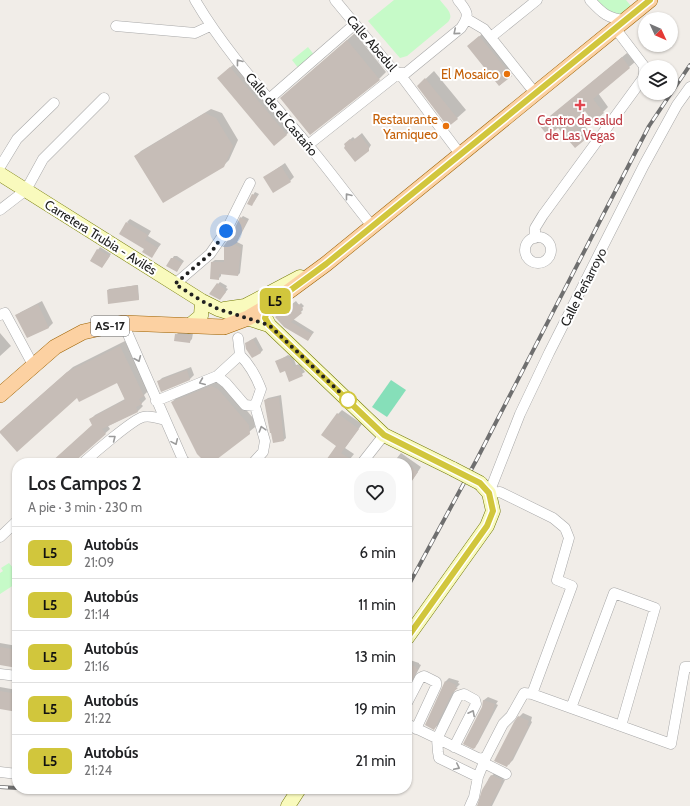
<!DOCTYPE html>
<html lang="es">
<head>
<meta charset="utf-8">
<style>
  :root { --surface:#fff; --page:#f6f6f6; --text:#202124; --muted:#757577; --line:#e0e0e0 }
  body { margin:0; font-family:Cabin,sans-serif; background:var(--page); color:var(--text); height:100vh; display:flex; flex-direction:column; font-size:15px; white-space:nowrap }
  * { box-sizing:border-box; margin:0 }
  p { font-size:13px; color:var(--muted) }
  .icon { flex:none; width:22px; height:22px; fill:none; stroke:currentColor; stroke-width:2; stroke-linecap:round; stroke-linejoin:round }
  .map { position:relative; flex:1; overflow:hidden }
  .panel { position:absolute; left:12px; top:458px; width:400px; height:336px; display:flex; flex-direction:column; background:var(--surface); border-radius:16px; box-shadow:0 1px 3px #0004 }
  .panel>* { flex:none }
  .badge { padding:0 8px; border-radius:6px; font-size:14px; line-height:26px }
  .needle { width:26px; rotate:134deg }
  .fabs { position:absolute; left:638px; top:12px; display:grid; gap:8px }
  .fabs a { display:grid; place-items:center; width:40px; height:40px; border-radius:50%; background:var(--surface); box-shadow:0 1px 3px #0004; font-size:20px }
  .you { position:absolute; width:20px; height:20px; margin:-10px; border:3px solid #fff; border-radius:50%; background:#1a73e8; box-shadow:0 0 0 6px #1a73e833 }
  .map>.badge { position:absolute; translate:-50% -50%; box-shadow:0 0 0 2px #fff }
  .round { display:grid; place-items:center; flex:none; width:42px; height:42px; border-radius:16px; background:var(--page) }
  .headline { display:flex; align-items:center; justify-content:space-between; height:68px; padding:0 16px }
  h1 { font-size:19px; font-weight:600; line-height:30px }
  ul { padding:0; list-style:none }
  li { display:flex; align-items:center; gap:12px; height:52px; padding:0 16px; border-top:1px solid var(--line) }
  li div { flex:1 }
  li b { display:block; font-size:15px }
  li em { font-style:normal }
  li .badge { min-width:44px; font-weight:700; text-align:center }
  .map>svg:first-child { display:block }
</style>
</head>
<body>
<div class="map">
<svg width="690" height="806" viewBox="0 0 690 806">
  <rect width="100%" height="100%" fill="#f1ede8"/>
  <path fill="#c6fac8" d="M394,0H440C445,7 455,14 448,22L407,56L400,58L368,21Z
    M590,0H626L636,12L626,20Z
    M308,47L315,56L299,69L292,60Z
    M9,563L17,573V583L0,594V573L3,571L1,568Z"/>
  <path fill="#86dfb9" d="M391,380L406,390L387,417L372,407Z"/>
  <path fill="#0003" d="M488,29L519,67L500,85L468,46Z
    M355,33L386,72L379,79L289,91Z
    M627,53L635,62L598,93L608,107L603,112L585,110L577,116L590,133L585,138L546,120Z
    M239,60L294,127L286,135L227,70Z
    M434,71L466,110L448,126L418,86Z
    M211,109L222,113L238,140L229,160L223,166L135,157L141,151Z
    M362,133L371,145L368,150L347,146L345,144L353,137L355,139Z
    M285,163L294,177L290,181L265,177Z
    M255,192L259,194L254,202L248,203Z
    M243,216L249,219L237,242L243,245L240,273L238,275L221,273V276L218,279L212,262L215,260H225L241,218Z
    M130,219L151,231L148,236L161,244L152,256L127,222Z
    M100,247L111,254L102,267L91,260Z
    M174,256H177L184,261L177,271L172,259Z
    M220,282L227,286L226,288L228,289L220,299L218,284Z
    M138,285L139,299L108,290L109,289Z
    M42,301L53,323L49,327L28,337L17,315L21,312Z
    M296,301L299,305L301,303L304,306L302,308L303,310L293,319L314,332L308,340L278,315Z
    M179,332L193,333L192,339L189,342L176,335Z
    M0,333L11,346L0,356Z
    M256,337L263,350L260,353L249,341Z
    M125,341L149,390L144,395L146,399L141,404L143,406L138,411L108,426L110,429L72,463H51L93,425L90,420L95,415L125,399L117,382L77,397L5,427L73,367Z
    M288,355L293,357L296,365L300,364L305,372L290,381L285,369L276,362Z
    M191,367L194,375L190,379L161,390L158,382L162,378Z
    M217,381L224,384L254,419L255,427L211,463H207L172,402L177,397Z
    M281,395L286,438L284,440L272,432L265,400L268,398Z
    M342,410L362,424L345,448L354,454L347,463H325L337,446L338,414Z
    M401,453L421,467L407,488V463H393Z
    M0,643L17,646V667L0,664Z
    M410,660L419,663V664L421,665L407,691V662Z
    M449,678L459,681L458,683L460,684L456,688L438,725L434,729L445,682Z
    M0,687L17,690V711L0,708Z
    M488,697L498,701L496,704L498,705L478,743L475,747L484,700Z
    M523,713L532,717L531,721L532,722L513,760L507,766L519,717Z
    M496,772L505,776L503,779L505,780L492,806H478L489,778Z"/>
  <path fill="#c6bdb7" d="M479,36L512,76L499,86L467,46Z
    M347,40L380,80L310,135L280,98Z
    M622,57L630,68L593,99L604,113L593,122L585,111L572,122L586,139L575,148L558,128L548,136L539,125Z
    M230,67L287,135L274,146L217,78Z
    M425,78L458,119L448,127L417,86Z
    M205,113L216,118L233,146L224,167L163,203L134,156Z
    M360,135L369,147V151L355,162L344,148L345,146L344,144L350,139L352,141Z
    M281,166L291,182L273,193L263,177Z
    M252,194L257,196L252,206L247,204Z
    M240,217L247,221L235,245L241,248L238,276L219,274V280L210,279L211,262H224V247H223L232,234Z
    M126,222L148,235L145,240L158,248L152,258L142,252L144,249L119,234Z
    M97,249L110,256L102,268L90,261Z
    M171,258H174L182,263L177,272L166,266Z
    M217,283L225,289L224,291L226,292L220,300L209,294Z
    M137,285L139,300L108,304L107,290Z
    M294,303L296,306L299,304L303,309L300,311L302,313L291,322L312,334L308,341L284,327L275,317Z
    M38,304L49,328L27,338L15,315Z
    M175,334L191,335L190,343L174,341Z
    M253,339L261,353L252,358L246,349L245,343Z
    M120,346L144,396L139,399L142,404L136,407L138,412L102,429L106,434L73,463H50L92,425L89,419L125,400L117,383L79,402L77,398L17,452L0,433V431L67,372Z
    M285,357L291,360L294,367L298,365L303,376L289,382L285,371L280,373L275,361Z
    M187,370L190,380L161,392L157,381Z
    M211,386L218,389L249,425L250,434L212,463H206L197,454L171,402Z
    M279,397L284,441L273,443L271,433H270L264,400Z
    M337,413L359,429L341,453L350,459L347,463H324L336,446L321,435Z
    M407,464L418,472L407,488Z
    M0,647L17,650V668L0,665Z
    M407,662L416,667V668L418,669L407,689Z
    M445,681L447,683L448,681L456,685L455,687L458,688L452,693L434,730L425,725Z
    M0,691L17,694V712L0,709Z
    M483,700L495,704L493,708L494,709L475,748L473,749L463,744L482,707Z
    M518,716L529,721L527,725L529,726L509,765L508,764L507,767L494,761L514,722Z
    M491,775L502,780L500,784H502L490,806H477L482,790Z"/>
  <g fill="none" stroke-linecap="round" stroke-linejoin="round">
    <defs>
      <path id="street" d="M195,0C226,53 269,98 308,145C330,171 350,199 372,226
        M335,0L393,70L399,73H406L461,28C470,15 468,12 458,0
        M590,0C602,13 608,19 626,20
        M467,19L484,29L535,93
        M116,26L195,33L210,26
        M491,37L537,0
        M269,99L355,24
        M308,145L399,73L460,154
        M0,167L17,139L54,103
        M0,210L26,190L43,159L104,98
        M525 250a13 13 0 1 1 26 0a13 13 0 1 1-26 0Z
        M535,238V228L543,215L644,77V66L615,28
        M175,284L210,254L226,231L250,183
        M0,315L5,313L33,365
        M123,323L183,460L186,463
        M238,338L240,355
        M217,376L240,355C250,365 256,376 261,389L255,406L265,441L263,452L253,463
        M156,401L217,376L226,383L245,405L255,406
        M83,463C93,454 132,420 143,417C150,415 158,418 165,420
        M362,463L384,435
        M0,537L17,521
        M0,674L17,676
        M407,703L420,678L424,676L436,682V686L416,729
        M571,708L671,744L685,667H690
        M407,724L480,759L486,757L503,724L511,716L524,693L532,694
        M621,726L655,608L614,593L571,708L532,694L572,586L557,580L569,538L565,528L553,518L500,492L489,493L520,414L549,353L644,165L677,105L690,87
        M454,747L476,704L475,700L464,694L458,696L437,739L438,752L439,758L478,777L486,757
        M484,763L506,774
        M0,772L17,774
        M470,806L474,797L478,777"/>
      <path id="secondary" d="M0,174L202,301L218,309L269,325
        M224,309L245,306L300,277
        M265,317L269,325L384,435L453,469
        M189,326L201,316L202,301
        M407,638L487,526L493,511L489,493L480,483
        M288,806L299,789"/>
      <path id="primary" d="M0,395L55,347L83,332L123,323L224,327L248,318L273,303L326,264L650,0"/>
    </defs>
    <use href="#street" stroke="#a8a8a8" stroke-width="11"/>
    <use href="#secondary" stroke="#737a05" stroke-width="15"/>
    <use href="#primary" stroke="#9d6200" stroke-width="16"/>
    <use href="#street" stroke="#fff" stroke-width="10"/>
    <use href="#secondary" stroke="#f9fabd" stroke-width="14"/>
    <use href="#primary" stroke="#fcd1a2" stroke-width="15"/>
    <defs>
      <path id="rail" d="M407,588L477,459L649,126L690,65
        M0,787L17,788"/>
    </defs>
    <use href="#rail" stroke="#6f6f6f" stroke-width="4"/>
    <use href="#rail" stroke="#fff" stroke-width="2.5" stroke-dasharray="8" stroke-linecap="butt"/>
    <defs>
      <path id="secondary-bridge" d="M453,469L480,483"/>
    </defs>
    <use href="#secondary-bridge" stroke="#737a05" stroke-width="15" stroke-linecap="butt"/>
    <use href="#secondary-bridge" stroke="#f9fabd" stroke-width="14"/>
  </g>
  <defs><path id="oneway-chevron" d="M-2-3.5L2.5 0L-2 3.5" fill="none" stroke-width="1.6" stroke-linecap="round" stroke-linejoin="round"/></defs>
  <g stroke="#9b9b9b">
    <use href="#oneway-chevron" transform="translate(456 32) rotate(140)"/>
    <use href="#oneway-chevron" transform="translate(239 62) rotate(-128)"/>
    <use href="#oneway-chevron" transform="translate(348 196) rotate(-128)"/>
    <use href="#oneway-chevron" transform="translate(138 359) rotate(67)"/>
    <use href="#oneway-chevron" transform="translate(202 382) rotate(157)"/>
    <use href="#oneway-chevron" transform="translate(262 429) rotate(-107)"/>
    <use href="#oneway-chevron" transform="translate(113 438) rotate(-38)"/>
    <use href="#oneway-chevron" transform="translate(175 442) rotate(66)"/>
    <use href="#oneway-chevron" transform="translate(472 713) rotate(-63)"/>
    <use href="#oneway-chevron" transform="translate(457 767) rotate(26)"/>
  </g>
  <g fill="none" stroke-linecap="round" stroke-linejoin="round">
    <defs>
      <path id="line" d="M407,638L487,526L493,511L489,493L480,483L384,435L269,325L265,318L267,311L273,303L326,264L650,0"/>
    </defs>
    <use href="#line" stroke="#fff" stroke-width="9"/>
    <use href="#line" stroke="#d1c63c" stroke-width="6"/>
    <path stroke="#212121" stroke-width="4" stroke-dasharray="0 7.2" d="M226,231L210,254L175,284L202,301L218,309L269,325L348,400"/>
  </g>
  <g fill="#e8710a" stroke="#fff" stroke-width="1.5">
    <circle cx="507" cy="74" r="4"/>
    <circle cx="446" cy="126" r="4"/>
  </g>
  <path fill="#e0444e" stroke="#fff" stroke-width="1.5" d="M578 99h4v4h4v4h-4v4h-4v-4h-4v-4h4z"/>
  <circle fill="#fff" stroke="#d1c63c" stroke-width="2" cx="348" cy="400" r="8"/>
  <g text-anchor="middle" stroke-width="4" stroke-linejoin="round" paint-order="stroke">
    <rect fill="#fff" stroke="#646464" stroke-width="1" x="91" y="316" width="38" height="20" rx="3"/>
    <g font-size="12" font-weight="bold" fill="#212121">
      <text x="110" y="330">AS-17</text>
    </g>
    <g font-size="13" fill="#212121" stroke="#fff">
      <text transform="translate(372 43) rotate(49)" y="5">Calle Abedul</text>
      <text transform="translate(282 114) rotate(50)" y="5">Calle de el Castaño</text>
      <text transform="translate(101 237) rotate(32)" y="5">Carretera Trubia - Avilés</text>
      <text transform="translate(583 287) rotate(-63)" y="5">Calle Peñarroyo</text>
    </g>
    <g font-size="13" fill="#c56008" stroke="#fff" text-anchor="end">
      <text x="499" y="79">El Mosaico</text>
      <text x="438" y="124">Restaurante<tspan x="438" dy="15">Yamiqueo</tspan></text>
    </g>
    <g font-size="13" fill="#be3a42" stroke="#fff">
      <text x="580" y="125">Centro de salud<tspan x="580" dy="15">de Las Vegas</tspan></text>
    </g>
  </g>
</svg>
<div class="fabs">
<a><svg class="needle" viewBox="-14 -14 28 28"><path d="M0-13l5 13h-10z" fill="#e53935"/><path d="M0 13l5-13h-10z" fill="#757577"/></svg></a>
<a><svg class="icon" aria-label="layers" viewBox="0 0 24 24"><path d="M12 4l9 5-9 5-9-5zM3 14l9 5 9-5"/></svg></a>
</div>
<div class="you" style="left:226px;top:231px"></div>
<b class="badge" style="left:275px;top:301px;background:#d1c63c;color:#111">L5</b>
<section class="panel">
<div class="headline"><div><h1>Los Campos 2</h1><p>A pie · 3 min · 230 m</p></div><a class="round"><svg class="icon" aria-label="heart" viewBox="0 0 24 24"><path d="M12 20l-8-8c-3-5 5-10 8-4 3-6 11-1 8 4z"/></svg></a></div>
<ul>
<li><span class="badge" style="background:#d1c63c;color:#111">L5</span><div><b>Autobús</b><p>21:09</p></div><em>6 min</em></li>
<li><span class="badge" style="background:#d1c63c;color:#111">L5</span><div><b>Autobús</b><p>21:14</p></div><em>11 min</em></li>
<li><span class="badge" style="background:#d1c63c;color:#111">L5</span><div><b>Autobús</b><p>21:16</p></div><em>13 min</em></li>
<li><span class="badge" style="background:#d1c63c;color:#111">L5</span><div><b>Autobús</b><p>21:22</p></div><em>19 min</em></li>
<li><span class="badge" style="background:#d1c63c;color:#111">L5</span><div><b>Autobús</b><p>21:24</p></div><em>21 min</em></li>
</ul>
</section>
</div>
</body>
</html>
